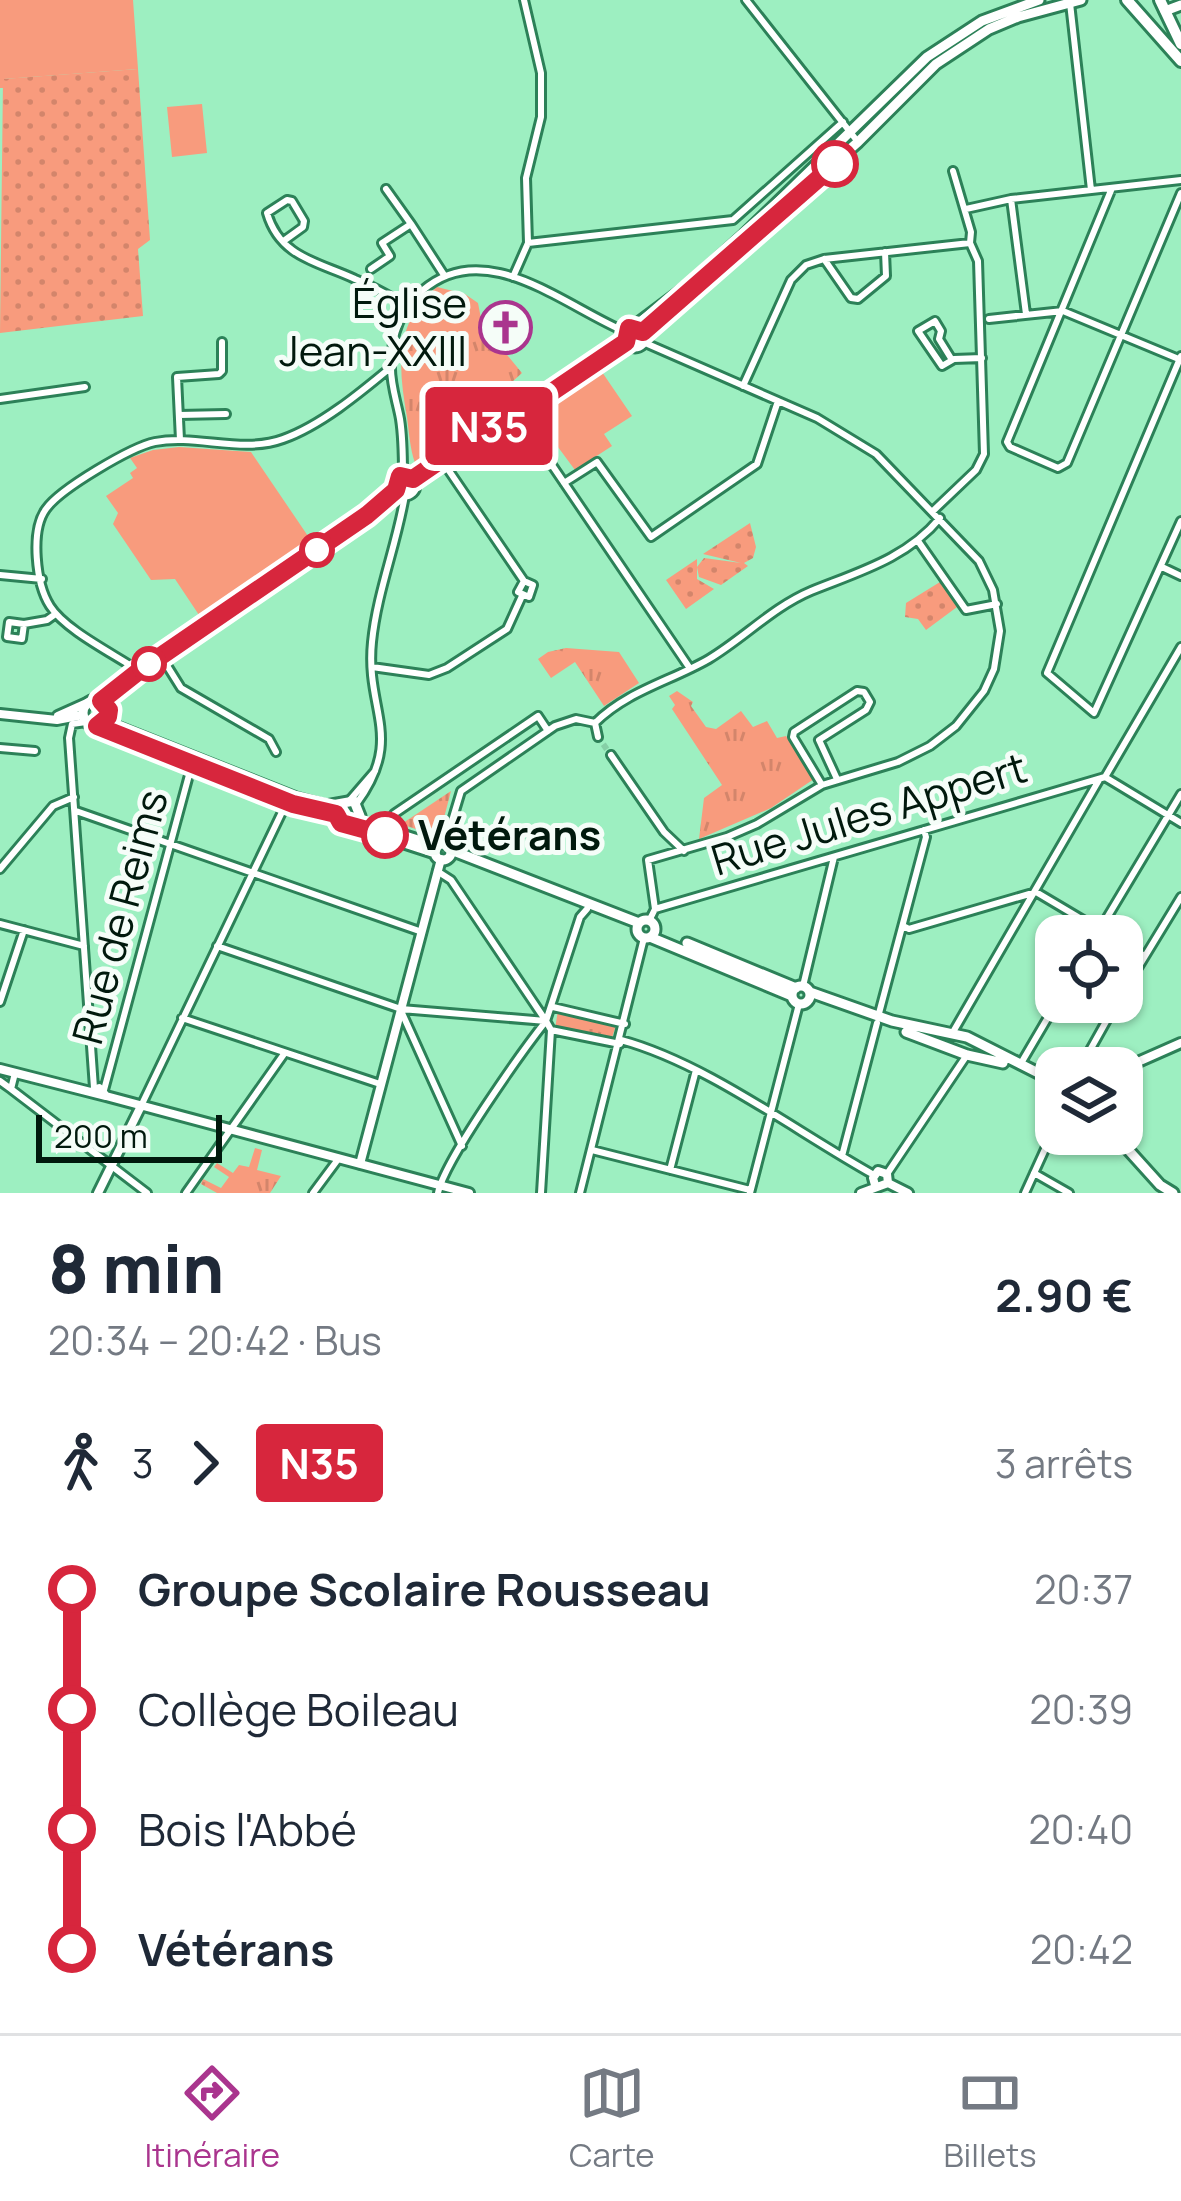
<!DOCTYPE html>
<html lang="fr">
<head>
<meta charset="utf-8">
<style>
  :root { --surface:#fff; --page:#f2f2f3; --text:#1f2937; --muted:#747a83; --line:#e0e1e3; --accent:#aa358e }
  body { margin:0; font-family:Manrope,sans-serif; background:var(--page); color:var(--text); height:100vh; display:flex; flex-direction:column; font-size:45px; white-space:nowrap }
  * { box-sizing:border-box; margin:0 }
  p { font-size:39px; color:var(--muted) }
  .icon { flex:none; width:66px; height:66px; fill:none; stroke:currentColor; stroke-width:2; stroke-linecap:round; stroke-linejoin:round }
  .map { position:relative; height:1193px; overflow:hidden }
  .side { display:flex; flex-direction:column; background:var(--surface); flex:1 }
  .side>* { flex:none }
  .badge { padding:0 24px; border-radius:9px; font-size:42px; line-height:78px }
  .tools { position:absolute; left:1035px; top:915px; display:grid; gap:24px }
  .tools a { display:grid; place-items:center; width:108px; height:108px; border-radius:24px; background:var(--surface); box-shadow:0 3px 9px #0004; font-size:60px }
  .scale { position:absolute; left:36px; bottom:30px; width:186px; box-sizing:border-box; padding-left:12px; border:6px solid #01190d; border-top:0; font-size:33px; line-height:42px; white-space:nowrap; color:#01190d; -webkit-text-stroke:9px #f5fdf8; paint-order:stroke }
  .map>.badge { position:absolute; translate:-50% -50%; box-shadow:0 0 0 6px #fff }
  .legs { display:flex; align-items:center; gap:18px; height:132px; padding:0 48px; font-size:39px }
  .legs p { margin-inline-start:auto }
  .overview { display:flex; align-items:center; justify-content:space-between; height:204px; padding:0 48px }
  h1 { font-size:66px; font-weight:800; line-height:90px }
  ul { padding:0 48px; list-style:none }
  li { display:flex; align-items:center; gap:42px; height:120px; font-size:45px }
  li i { display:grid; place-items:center; width:18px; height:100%; margin:0 15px; background:currentColor }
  li i::after { content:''; width:30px; height:30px; margin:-15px; border:9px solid; border-radius:50%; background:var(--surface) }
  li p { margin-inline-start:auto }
  li:first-child i { background:linear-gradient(#0000 50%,currentColor 0) }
  li:last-child i { background:linear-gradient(currentColor 50%,#0000 0) }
  .dock { display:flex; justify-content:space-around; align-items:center; height:168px; border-top:3px solid var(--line); background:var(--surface); font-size:33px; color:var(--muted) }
  .dock a { display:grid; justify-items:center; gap:6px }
  .dock .current { color:var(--accent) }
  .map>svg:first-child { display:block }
</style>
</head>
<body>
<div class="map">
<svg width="1181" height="1193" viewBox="0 0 1181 1193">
  <defs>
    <pattern id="grass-tufts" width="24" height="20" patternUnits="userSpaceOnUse" patternTransform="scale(3)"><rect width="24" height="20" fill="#f89b7d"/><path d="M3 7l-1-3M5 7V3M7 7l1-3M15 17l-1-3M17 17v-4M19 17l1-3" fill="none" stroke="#d3856b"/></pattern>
    <pattern id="garden-dots" width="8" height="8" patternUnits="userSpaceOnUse" patternTransform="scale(3)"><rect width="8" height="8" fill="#f89b7d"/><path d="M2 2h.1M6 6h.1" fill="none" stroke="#d3856b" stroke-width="1.8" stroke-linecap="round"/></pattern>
  </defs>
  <rect width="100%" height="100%" fill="#9defc1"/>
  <path fill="url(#grass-tufts)" d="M437,287L465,294L478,303L484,334H490L522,373L512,382L518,398L503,403L415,463C410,449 409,432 407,417C398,367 394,322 437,287Z
    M566,648L619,652L639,683L604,706L575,662L551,678L538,659L548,652Z
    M677,691L693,702L691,706L706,727L716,729L741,711L753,727L767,721L777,738L786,736L814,779L771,808L699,839L704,798L722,785L672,709L675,705L669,696Z
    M451,791L439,837L404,825L403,823Z
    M558,1010L616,1025L611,1041L555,1029Z
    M255,1148L262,1150L257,1170L281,1176L270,1193H217L201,1184L203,1179L221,1188L229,1177L214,1167L217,1163L233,1173L239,1165L249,1167Z"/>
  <path fill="url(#garden-dots)" d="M138,69L150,240L138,249L143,316L0,333L3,79Z
    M750,523L756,547L753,558L744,563L748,566L721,585L699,577L697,567L704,558L741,563L703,554Z
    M697,559V579L714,589L686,609L666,580Z
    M940,582L957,607L926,630L918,619L905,617L906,603Z"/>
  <path fill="#f89b7d" d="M0,0H133L138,69L4,79V88H0Z
    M202,104L207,153L172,157L167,107Z
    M602,372L632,416L604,434L612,446L575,470L555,443L538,432L537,418Z
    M179,447L251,452L312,542L201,618L175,579L151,580L113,524L118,513L106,496L133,478L130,473L137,468L130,458L153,450Z"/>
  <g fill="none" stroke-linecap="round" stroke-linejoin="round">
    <path stroke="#86cfa6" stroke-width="6" stroke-dasharray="6 3" stroke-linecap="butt" d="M598,737L611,755"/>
    <defs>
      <path id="minor" d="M746,0L858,142
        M1070,3L1091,190
        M1112,188L1007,442L1010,447L1058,468L1067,463L1181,193
        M1011,199L1026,314
        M966,209L1011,199L1181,180
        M411,224L444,275
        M285,240L303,227L304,221L292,201L287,200L267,213C280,258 319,262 355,279C373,286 390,296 407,306
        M528,243L733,220L843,122
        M824,259L851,298L858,299L886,276L885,252
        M371,269L390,256L382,243L411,224L386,189
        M513,277L528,243L526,178L541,117V73L524,0
        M989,319L1063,311L1181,360
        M643,342L817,418L876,454L979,561L993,590L1000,631L994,669L984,691L956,726L930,746L898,762L822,785L757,824L727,837L648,860L655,909
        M1181,356L1047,673L1094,713L1181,521
        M952,360L939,339L941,331L935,321L918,331L942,366L954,359L982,358
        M743,386L791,280L806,265L824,259L970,243
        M0,399L85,387
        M516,412L689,667
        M179,415L226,414
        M180,440L177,377L219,374L222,371V342
        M441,459L524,581L533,585L529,597L518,592L524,581
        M403,475C403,456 403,438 400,419C397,402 390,383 391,365C391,336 401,309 423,290C486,236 564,306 626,332
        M564,483L597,462L651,537L757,464L778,401
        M933,511L976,470L984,454L978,261L970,243L971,232L953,171
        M918,541L966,610L997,604
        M1162,567L1181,576
        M0,575L42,579
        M9,622L24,624L22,639L7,637Z
        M24,624L47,620L54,615
        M161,656L181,688L269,739L276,752
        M372,667L429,675L447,668L507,629L522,596
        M139,671C114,654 65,630 50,606C36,584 30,531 46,509C60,489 131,447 155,442C197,434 242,454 283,439C320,426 360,393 390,368
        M86,722L72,724L69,738L94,1088
        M595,723C627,691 671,681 709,659C744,638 773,607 811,591C858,572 906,559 940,518
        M595,723L598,737
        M0,748L35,751
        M611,755L664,832L684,851
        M1105,777L1181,647
        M1105,777L1181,823
        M822,785L793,737L794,732L857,691L864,692L870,702L866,710L819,740L837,779
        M350,800L375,771
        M357,803C405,737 365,710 372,642C377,592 397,544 405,495
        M76,811L422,932
        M387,830L394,814L538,716L548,731
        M445,844L461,791L555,726L576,719L595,723
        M0,869L53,806L74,797
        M437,871L451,880L546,1021
        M655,909L1105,777
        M649,921L655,909
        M0,924L84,946
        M903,926L909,929L1036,892L1110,936
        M1096,936L1181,794
        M1122,943L1145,956
        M217,946L401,1009L546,1021
        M803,986L834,857
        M1122,994L1181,897
        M0,1002L24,930
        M553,1007L625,1024
        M402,1013L462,1146
        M878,1017L926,837L924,830
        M182,1018L380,1084
        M551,1030L620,1044
        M953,1032L1099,780
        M621,1040C706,1063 795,1131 874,1175
        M1020,1065L1057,1002
        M1080,1068L1117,1002
        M0,1081L11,1089L15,1073
        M11,1089L147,1193
        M104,1090L189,775L199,770
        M142,1104L283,810L281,802
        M592,1150L750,1190
        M842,1156L877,1023
        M670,1170L696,1070
        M1034,1173L1069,1193
        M887,1174L967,1055
        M186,1193L284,1054
        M313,1193L339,1158
        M438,1193C444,1161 523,1050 546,1021
        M541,1193L551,1030L546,1021L580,917L587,909
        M580,1193L644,938
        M750,1193L799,1004
        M1025,1193L1056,1125"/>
      <path id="tertiary" d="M0,714L57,720L83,715
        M58,716L87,703
        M0,1069L106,1096L99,1088L91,1092
        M1122,1069L1181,1043
        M106,1096L469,1193
        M360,1164L441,859
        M888,1183L908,1193
        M875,1185L873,1178L878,1171L887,1174L888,1183
        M98,1193L141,1106
        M861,1193L888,1183"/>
      <path id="secondary" d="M1165,11L1181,5
        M625 337a10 10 0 1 1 20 0a10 10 0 1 1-20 0Z
        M633,327L689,285L744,235L927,57L982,21L1039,0
        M643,331L858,142L936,64L989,29L1018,17L1081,0
        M395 485a10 10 0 1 1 20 0a10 10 0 1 1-20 0Z
        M413,479L506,415L543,399L626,342
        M83 713a13 13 0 1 1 26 0a13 13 0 1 1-26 0Z
        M101,701L139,671L350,528L396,490
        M108,717L117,727L296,798L326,806L354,801L360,816
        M97,726L293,804L336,814L346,824L435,853
        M402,835L437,846
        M435 852a8 8 0 1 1 16 0a8 8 0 1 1-16 0Z
        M451,850L639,923
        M637 929a9 9 0 1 1 18 0a9 9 0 1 1-18 0Z
        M650,937L792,996
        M687,943L796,988
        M792 995a9 9 0 1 1 18 0a9 9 0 1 1-18 0Z
        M810,992L892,1021L967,1037L1056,1082
        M906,1032L967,1055L1003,1063
        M1114,1134L1160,1185L1173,1193"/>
      <path id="primary" d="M1127,0L1181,61
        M1160,0L1181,44"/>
    </defs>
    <use href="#minor" stroke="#2c8158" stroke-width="12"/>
    <use href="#tertiary" stroke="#2c8158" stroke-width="14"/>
    <use href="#secondary" stroke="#2c8158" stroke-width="15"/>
    <use href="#primary" stroke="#2c8158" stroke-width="16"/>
    <use href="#minor" stroke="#fff" stroke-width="6"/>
    <use href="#tertiary" stroke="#fff" stroke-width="8"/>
    <use href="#secondary" stroke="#fff" stroke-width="9"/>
    <use href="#primary" stroke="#fff" stroke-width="10"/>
  </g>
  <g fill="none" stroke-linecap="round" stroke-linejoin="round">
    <defs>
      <path id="line-1" d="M385,835L341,823L336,814L293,804L97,726L108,717L109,710L101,701L139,671L367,515L396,490L400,476L413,479L506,415L543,398L626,342L629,328L643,332L835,164"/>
    </defs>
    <use href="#line-1" stroke="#fff" stroke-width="27"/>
    <use href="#line-1" stroke="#d7263d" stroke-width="18"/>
  </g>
  <defs>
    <symbol id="church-ring" viewBox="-11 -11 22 22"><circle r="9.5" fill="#f5fdf8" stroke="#aa358e" stroke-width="1.5"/><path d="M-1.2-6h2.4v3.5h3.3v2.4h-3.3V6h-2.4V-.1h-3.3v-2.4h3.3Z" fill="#aa358e"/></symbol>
  </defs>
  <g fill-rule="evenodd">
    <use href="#church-ring" x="476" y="298" width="59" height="59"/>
  </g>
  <g fill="#fff" stroke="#d7263d" stroke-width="6">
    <circle cx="835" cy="164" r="21"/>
    <circle cx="317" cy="550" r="15"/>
    <circle cx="149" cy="664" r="15"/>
    <circle cx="385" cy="835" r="21"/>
  </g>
  <g text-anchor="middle" stroke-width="10" stroke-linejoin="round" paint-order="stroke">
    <g font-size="42" fill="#01190d" stroke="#f5fdf8" text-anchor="end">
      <text x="467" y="318">Église<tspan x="467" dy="48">Jean-XXIII</tspan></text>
    </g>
    <g font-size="42" fill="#01190d" stroke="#f5fdf8">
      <text transform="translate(869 814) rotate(-17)" y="15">Rue Jules Appert</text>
      <text transform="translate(120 917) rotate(-75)" y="15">Rue de Reims</text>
    </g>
    <g font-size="42" font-weight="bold" fill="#01190d" stroke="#f5fdf8" text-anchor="start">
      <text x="418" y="850">Vétérans</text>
    </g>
  </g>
</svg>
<div class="tools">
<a><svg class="icon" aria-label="locate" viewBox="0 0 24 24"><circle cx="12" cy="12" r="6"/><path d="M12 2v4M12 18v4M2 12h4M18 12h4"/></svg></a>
<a><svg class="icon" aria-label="layers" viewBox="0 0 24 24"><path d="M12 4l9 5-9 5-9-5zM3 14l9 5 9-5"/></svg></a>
</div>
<div class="scale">200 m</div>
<b class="badge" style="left:489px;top:426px;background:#d7263d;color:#fff">N35</b>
</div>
<section class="side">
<div class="overview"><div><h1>8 min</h1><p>20:34 – 20:42 · Bus</p></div><b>2.90 €</b></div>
<div class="legs"><svg class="icon" aria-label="walk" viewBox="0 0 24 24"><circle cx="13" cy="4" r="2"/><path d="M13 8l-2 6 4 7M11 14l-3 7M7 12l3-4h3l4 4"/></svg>3<svg class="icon" aria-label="forward" viewBox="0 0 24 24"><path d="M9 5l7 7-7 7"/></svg><b class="badge" style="background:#d7263d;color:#fff">N35</b><p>3 arrêts</p></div>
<ul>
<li><i style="color:#d7263d"></i><b>Groupe Scolaire Rousseau</b><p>20:37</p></li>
<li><i style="color:#d7263d"></i><span>Collège Boileau</span><p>20:39</p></li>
<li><i style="color:#d7263d"></i><span>Bois l'Abbé</span><p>20:40</p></li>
<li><i style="color:#d7263d"></i><b>Vétérans</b><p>20:42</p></li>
</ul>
</section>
<nav class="dock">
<a class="current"><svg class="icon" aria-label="directions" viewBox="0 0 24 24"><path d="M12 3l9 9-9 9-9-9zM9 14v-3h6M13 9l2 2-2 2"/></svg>Itinéraire</a>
<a><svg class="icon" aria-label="map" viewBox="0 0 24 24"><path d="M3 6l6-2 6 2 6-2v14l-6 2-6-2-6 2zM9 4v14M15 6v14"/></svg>Carte</a>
<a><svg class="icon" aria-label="tickets" viewBox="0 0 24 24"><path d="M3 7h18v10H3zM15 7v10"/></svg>Billets</a>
</nav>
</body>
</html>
